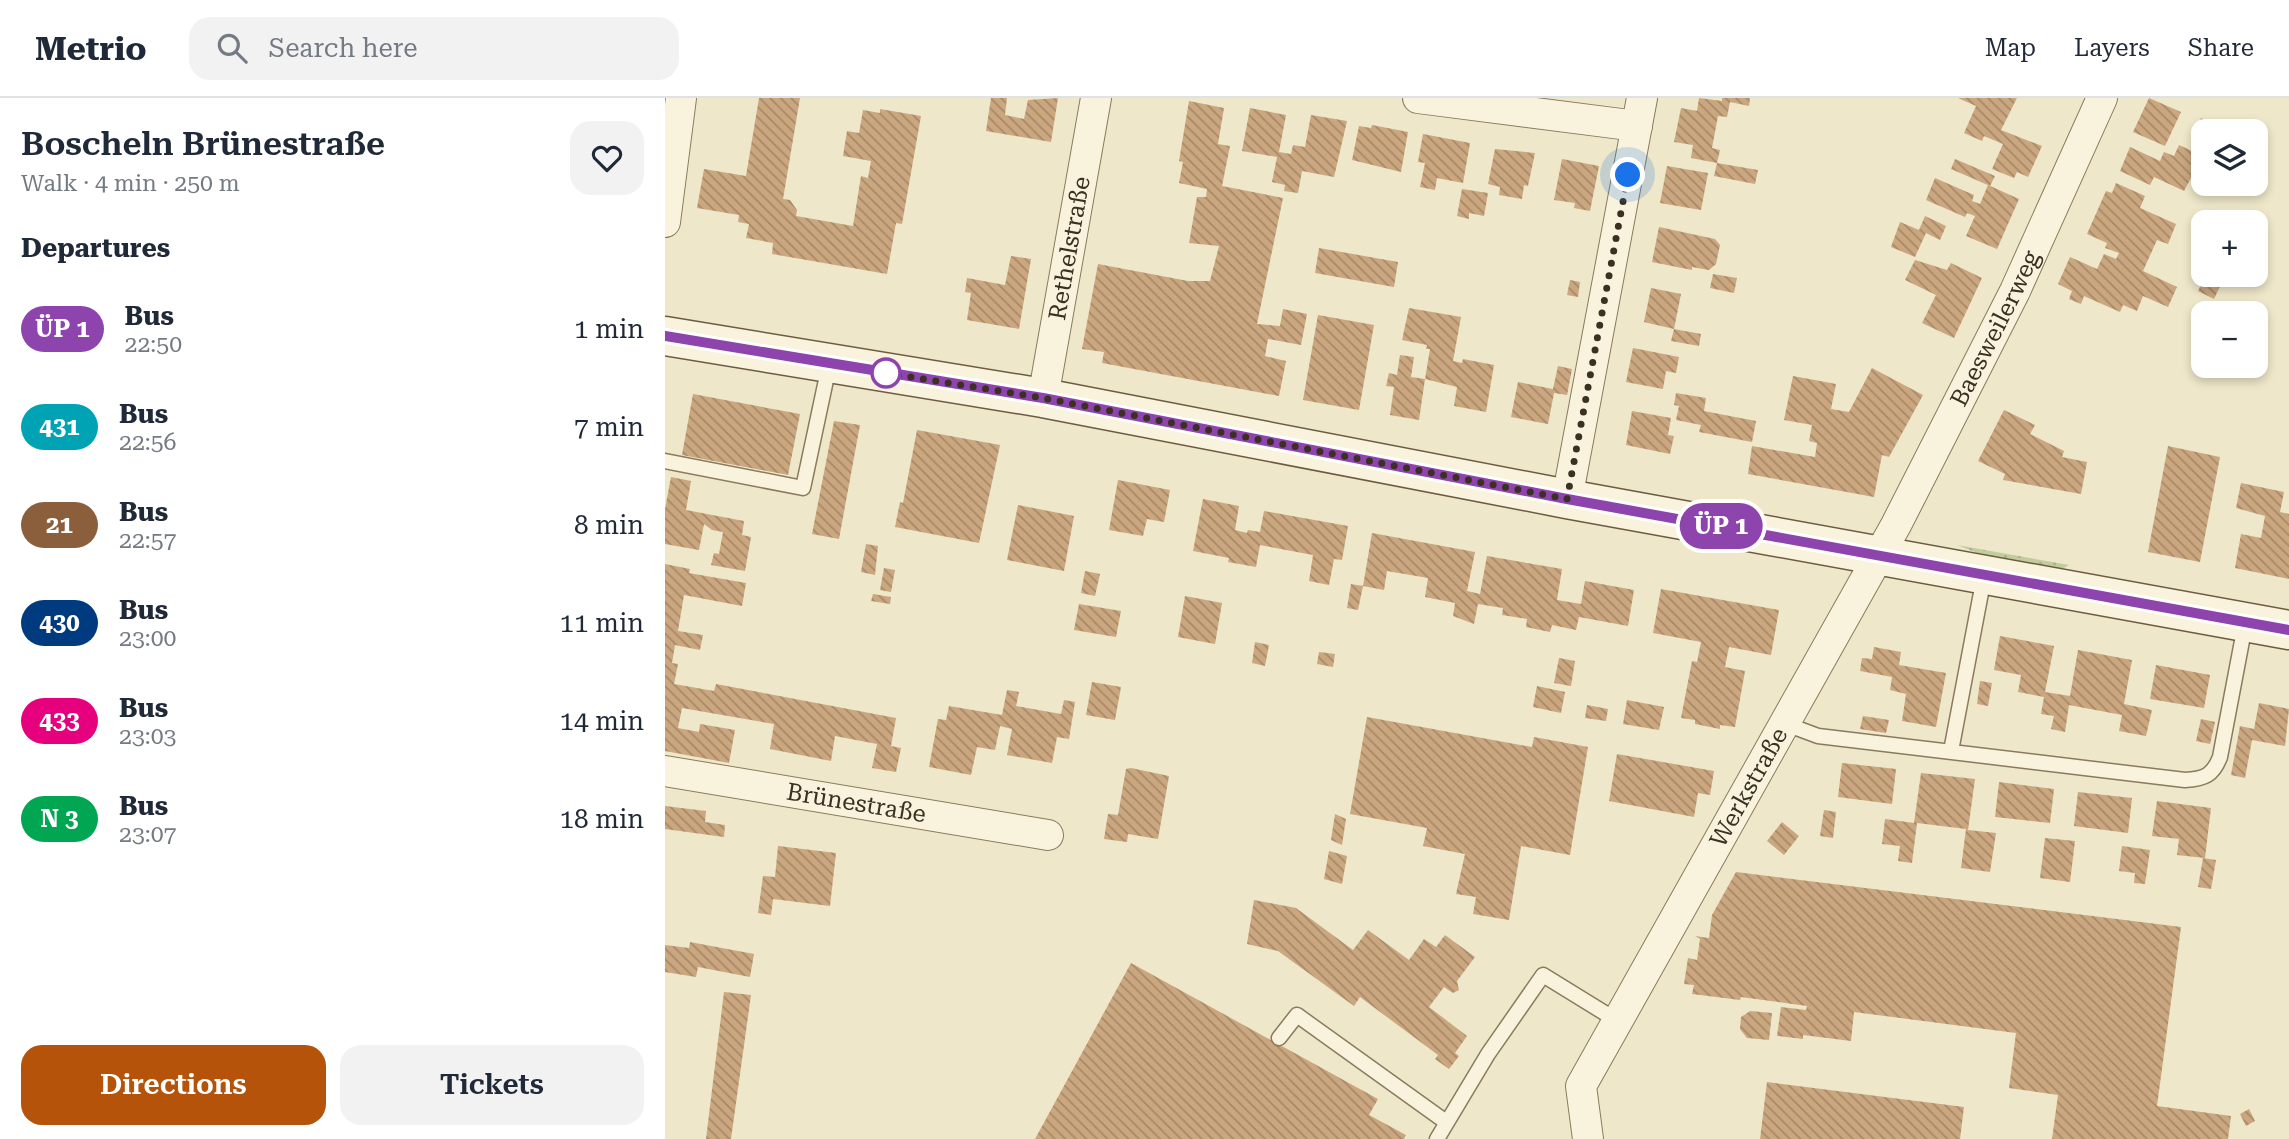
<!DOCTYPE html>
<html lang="en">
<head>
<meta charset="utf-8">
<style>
  :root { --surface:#fff; --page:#f2f2f3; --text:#1f2937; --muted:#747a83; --line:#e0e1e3; --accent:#b45309 }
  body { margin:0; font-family:"Roboto Serif",serif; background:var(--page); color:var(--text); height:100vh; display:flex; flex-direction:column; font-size:26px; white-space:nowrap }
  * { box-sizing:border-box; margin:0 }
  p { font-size:23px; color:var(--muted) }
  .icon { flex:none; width:38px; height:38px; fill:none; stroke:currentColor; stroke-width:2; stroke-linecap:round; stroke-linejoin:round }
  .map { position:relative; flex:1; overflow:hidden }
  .details { display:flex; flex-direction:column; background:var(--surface); width:665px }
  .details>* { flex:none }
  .badge { padding:0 14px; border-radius:23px; font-size:24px; line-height:46px }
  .controls { position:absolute; left:1526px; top:21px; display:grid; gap:14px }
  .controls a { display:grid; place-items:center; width:77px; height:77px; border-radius:14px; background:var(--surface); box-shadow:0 4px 10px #0003; font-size:35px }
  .you { position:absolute; width:35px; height:35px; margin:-18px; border:5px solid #fff; border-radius:50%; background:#1a73e8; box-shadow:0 0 0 10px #1a73e833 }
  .map>.badge { position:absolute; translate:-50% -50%; box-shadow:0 0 0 4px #fff }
  h2 { padding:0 21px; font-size:26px; line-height:63px }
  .round { display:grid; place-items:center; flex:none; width:74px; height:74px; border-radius:21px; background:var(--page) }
  .head { display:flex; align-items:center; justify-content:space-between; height:119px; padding:0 21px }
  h1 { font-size:33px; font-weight:600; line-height:52px }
  .cta { display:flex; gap:14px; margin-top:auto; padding:14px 21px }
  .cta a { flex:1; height:80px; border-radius:21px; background:var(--accent); color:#fff; font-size:28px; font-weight:600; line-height:80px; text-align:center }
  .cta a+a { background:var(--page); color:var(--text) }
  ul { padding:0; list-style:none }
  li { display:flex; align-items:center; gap:21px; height:98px; padding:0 21px }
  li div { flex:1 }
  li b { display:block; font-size:26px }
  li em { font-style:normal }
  li .badge { min-width:77px; font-weight:700; text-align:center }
  header { display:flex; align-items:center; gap:42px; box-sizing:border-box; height:98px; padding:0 35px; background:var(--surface); border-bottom:2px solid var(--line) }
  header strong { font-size:33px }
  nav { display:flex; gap:38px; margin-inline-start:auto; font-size:24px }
  .search { width:490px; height:63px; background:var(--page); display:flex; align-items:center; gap:18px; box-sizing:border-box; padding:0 24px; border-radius:21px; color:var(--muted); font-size:26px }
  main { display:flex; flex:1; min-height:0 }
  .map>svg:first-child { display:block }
</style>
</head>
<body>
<header>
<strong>Metrio</strong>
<div class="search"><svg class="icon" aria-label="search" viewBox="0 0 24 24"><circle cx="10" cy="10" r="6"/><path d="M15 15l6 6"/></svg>Search here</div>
<nav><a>Map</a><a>Layers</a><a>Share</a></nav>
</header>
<main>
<section class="details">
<div class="head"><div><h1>Boscheln Brünestraße</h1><p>Walk · 4 min · 250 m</p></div><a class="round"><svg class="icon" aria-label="heart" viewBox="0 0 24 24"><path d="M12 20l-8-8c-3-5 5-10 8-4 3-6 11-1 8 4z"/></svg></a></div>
<h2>Departures</h2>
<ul>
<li><span class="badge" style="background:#8e44ad;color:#fff">ÜP 1</span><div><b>Bus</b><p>22:50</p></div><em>1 min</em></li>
<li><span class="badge" style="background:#00a3b4;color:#fff">431</span><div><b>Bus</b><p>22:56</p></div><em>7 min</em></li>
<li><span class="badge" style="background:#8b5e3c;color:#fff">21</span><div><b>Bus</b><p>22:57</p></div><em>8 min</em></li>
<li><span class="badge" style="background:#003b80;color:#fff">430</span><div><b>Bus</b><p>23:00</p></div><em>11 min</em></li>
<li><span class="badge" style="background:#e6007e;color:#fff">433</span><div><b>Bus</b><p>23:03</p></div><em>14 min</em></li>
<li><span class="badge" style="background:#00a651;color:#fff">N 3</span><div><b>Bus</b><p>23:07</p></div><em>18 min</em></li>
</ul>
<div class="cta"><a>Directions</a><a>Tickets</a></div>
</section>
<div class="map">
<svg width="1624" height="1041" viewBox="0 0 1624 1041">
  <defs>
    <pattern id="grass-dots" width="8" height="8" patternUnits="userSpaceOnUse" patternTransform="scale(1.75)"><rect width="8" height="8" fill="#c2cd9d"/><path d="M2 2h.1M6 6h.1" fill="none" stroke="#a8b087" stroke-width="1.8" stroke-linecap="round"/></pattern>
    <pattern id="building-back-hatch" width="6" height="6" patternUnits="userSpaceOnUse" patternTransform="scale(1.75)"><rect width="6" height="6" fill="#cba780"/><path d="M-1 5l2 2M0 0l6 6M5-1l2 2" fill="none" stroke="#a68868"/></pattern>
  </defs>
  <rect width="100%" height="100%" fill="#eee7c9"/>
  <path fill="url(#grass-dots)" d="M1292,447L1404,467L1392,474L1333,463Z"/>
  <path fill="url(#building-back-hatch)" d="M94,0H135L118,101L125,102L132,112L131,118L188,128L196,78L203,80L206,63L178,58L182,33L194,35L198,12L215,15V11L256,18L237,126L231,125L222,176L107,156L108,145L81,140L84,126L73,124L74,117L32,110L39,71L81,78Z
    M326,0H342L340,17L359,21L363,2L393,0L386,44L321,33Z
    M1034,0L1057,3V0H1085L1084,8L1065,4L1062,19L1053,18L1047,50L1055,52L1052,65L1093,72L1090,86L1049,78L1052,65L1026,60L1028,47L1009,44L1016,10L1032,13Z
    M1293,0H1352L1336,32L1377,48L1363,79L1352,74L1349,80L1327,71L1338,46L1319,38L1317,43L1299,35L1311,8Z
    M1484,0L1516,14L1500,48L1468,34Z
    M524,3L559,10L553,46L565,48L557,88L618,100L592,226L615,228L618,211L642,216L636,247L603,241L600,258L621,263L614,298L437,265L439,254L417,251L433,166L523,183H545L554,148L524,145L532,99H541L542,91L514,85L518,64L514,63Z
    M585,10L621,17L614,54L626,56L628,47L640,49L646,17L682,23L669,79L637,73L633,95L619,93L620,87L607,84L612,59L577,53Z
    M1536,20L1551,26L1548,33H1538V44L1528,39Z
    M707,27L743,34L736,74L687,62L694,28L706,30Z
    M758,36L805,45L798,85L772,80L770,92L755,89L760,65L753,64Z
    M1514,47L1538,58L1519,93L1489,79L1485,87L1455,73L1465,49L1495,63L1499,54L1509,58Z
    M830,51L870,55L863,88L859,87L857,101L834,97L835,89L823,86Z
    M897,61L934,68L925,113L909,110L910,105L889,102Z
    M1290,61L1330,78L1325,88L1286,71Z
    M1002,68L1043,75L1036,112L995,105Z
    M1270,80L1309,97L1307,103L1315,106L1323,87L1354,101L1332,151L1301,138L1310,118L1302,115L1300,119L1261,102Z
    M1451,85L1480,98L1475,110L1511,126L1503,146L1492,142L1478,173L1512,189L1503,209L1478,198L1472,213L1458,207L1455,214L1419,198L1416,206L1404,201L1407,193L1393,186L1405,159L1432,171L1439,156L1451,161L1454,155L1440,150L1442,145L1422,136L1441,93L1447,95Z
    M797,91L823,95L819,118L804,115V121L792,118Z
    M1260,118L1281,128L1275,142L1261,135L1250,159L1226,149L1235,124L1254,132Z
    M1538,126V153L1528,148Z
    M994,129L1050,141L1055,147L1051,166L1044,172L1027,169V172L987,164Z
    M654,150L733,164L729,189L650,175Z
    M346,158L366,161L354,231L302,222L306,195L300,194L302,180L340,187Z
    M1250,162L1282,172L1286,165L1317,180L1289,240L1257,225L1271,197L1240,182Z
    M1048,176L1072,180L1069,195L1045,190Z
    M1541,177L1559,180L1549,201L1533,193Z
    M905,182L915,184L913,199L902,197Z
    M986,190L1016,196L1009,231L979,224Z
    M744,210L796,219L788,263L797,265L798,261L829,267L821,314L789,308L792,289L760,281L765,251H761L762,247L737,242Z
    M653,217L709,227L694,312L638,302Z
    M1009,231L1036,236L1034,248L1006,243Z
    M968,250L1014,259L1011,275L1001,273L998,291L961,284Z
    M735,257L749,259L746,279L760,281L754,322L725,317L729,289L721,288L724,275L732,277Z
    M893,268L907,271L902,297L889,295L883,326L846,319L853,284L888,291Z
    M1207,270L1258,297L1224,359L1217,357L1209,399L1083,376L1087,348L1150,359L1152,345L1144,343L1147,327L1119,322L1128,278L1171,286L1166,311L1184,314Z
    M1011,295L1041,300L1039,313L1091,323L1087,344L1034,334L1036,327L1011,322L1014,308L1009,307Z
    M28,296L135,316L123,377L17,357Z
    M1339,312L1370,327L1365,336L1399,353L1397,359L1422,364L1416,396L1338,382L1340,376L1313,363Z
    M967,313L1006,320L1003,337L1009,338L1005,356L961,347Z
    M169,323L195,327L174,441L147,436Z
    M252,332L335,347L314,445L230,429L235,404L238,405Z
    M1503,348L1555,359L1535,464L1483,454Z
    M6,379L26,383L21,412L79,423L77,437L86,439L80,473L46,467L49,455L54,456L58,434L47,432L39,426L34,452L0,446V411Z
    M453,382L505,392L499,424L482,421L478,438L444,432Z
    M1576,385L1619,394L1615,414L1624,416V481L1570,470L1576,436L1596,440L1600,418L1571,410Z
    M538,401L574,408L570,432L582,435L583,432L595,434L599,413L683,428L677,462L669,461L664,487L644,483L648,457L595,447L591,469L563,464L564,460L528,453Z
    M353,407L409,418L399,473L342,462Z
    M707,435L810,454L802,493L815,496L822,458L897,471L892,502L916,506L920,483L969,492L963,528L914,519L911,532L887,527L885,534L861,529L862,521L837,517L838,510L813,506L809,526L788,518L790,505L760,499L763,480L722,473L719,492L698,488Z
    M201,446L213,448L210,477L196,474Z
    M0,466L25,471L24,475L81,485L77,508L19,497L13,533L38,537L35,552L10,547L7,565L13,566L9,586L49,593L51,586L231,620L226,648L236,650L231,674L207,670L212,646L170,638L166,663L105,651L109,626L17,610L13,630L34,634L35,626L70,632L64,665L0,653Z
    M219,470L230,472L226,494L215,492Z
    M420,473L435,476L430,498L416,495Z
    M686,486L698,488L693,512L682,510Z
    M996,491L1114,512L1106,557L1064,549L1060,569L1080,573L1070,629L1055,627V631L1030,626V622L1016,620L1027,563L1032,564L1036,544L988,535Z
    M208,496L226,499L225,506L206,503Z
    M520,498L557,505L550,546L513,539Z
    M414,506L456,513L451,539L409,532Z
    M1335,538L1389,548L1380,594L1405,598L1413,552L1467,562L1459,606L1487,612L1481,638L1454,633L1457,617L1404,607L1400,634L1386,631L1389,618L1376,616L1379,599L1353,594L1356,577L1329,572Z
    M590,544L604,547L600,568L587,565Z
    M1209,549L1236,554L1234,567L1281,575L1271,629L1237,623L1241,596L1225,592L1227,579L1195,573L1197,560L1207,561Z
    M654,554L670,556L668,569L652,566Z
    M894,560L910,563L906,588L889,585Z
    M1491,567L1545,577L1539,610L1485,601Z
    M1315,583L1327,585L1323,608L1312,606Z
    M427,584L456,589L450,622L421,617Z
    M872,588L900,594L896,615L868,609Z
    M342,592L354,594L351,608L396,616L399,602L410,604L404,641L392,639L387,665L342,657L347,631L335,628L330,652L312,649L306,677L264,669L273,621L281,622L284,608L337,617Z
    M962,602L999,609L994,632L958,626Z
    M1594,605L1624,611L1620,648L1587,642L1580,680L1566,677L1575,628L1589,631Z
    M922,607L943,611L941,623L920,620Z
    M1198,618L1224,622L1221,635L1195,631Z
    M702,619L867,649L869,639L923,649L905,757L856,748L844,822L808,816L811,799L791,796L800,756L758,748L762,730L685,716Z
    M1536,621L1550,624L1545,646L1531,643Z
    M952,656L1049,673L1045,697L1033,695L1029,719L944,703Z
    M1177,665L1231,671L1227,706L1173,699Z
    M466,670L504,678L493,741L463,736L462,744L439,741L443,716L453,717L461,671Z
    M1256,675L1310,681L1303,732L1331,735L1325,774L1296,770L1301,731L1252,725L1247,765L1233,763L1235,748L1217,746L1220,721L1249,725Z
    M1334,684L1389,691L1385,725L1330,719Z
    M1413,694L1467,700L1463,735L1409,728Z
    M1492,703L1546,710L1540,760L1512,757L1514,741L1487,738Z
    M0,708L41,713L40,724L60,727L59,739L0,731Z
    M1159,712L1171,714L1168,740L1155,738Z
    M670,716L681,721L677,747L666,742Z
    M1117,724L1134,738L1119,757L1102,743Z
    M1380,740L1410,743L1405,784L1375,780Z
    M113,748L171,755L165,808L108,801L106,817L93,815L98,778L110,779Z
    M1457,748L1485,752L1480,786L1469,785L1470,775L1454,773Z
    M664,753L682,758L677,786L659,781Z
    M1538,760L1551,762L1546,791L1533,789Z
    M1071,774L1516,829L1492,1008L1566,1018L1563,1041H1387L1393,997L1344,990L1351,935L1189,914L1186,943L1138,937V941L1112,938L1116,909L1141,912L1142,908L1076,899L1075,902L1027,896L1029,887L1019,886L1023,860L1032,862L1035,841L1030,838L1044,840L1047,817Z
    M589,802L631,810L688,852L703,832L744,862L759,841L771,849L780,837L810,859L792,883L794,892L788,895L779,889L764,909L802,938L790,955L794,958L784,971L770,961L773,957L695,899L689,908L613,853L582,846Z
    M25,844L89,856L85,879L33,869L31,879L0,874V847L24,850Z
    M466,865L713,1001L704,1017L741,1037L739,1041H370Z
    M59,894L86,897L66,1041H41Z
    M1085,913L1107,915L1104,942L1082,940L1075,931L1076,919Z
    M1102,984L1299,1009L1295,1041H1095Z
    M1584,1011L1590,1023L1581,1028L1575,1016Z"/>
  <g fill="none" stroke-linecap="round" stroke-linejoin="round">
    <defs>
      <path id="service" d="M0,363L138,390L164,268
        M1118,625L1153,638L1520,682C1540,681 1548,677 1555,659L1580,527
        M1286,653L1319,479
        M614,940L632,917L781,1024
        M772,1041L823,956L878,877L951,922"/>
      <g id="minor">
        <path d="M753,0L972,28"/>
        <path d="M0,124L16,0"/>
        <path id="s1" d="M378,300L431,0"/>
        <path d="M902,401L977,0"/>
        <path id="s2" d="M0,673L383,737"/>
        <path id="s3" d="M923,1041L916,988L1231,427L1350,193L1437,0"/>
      </g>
      <path id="secondary" d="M0,238L378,300L902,401L1624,532"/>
    </defs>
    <use href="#service" stroke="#8a7a5e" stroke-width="17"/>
    <use href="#minor" stroke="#8a7a5e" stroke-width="32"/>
    <use href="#secondary" stroke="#6c5b41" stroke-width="41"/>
    <use href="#service" stroke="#f9f3dd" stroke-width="14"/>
    <use href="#minor" stroke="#f9f3dd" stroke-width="30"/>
    <use href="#secondary" stroke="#f9f3dd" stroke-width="38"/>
  </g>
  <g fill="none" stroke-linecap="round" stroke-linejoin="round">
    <defs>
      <path id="line" d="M0,238L378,300L902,401L1624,532"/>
    </defs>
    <use href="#line" stroke="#fff" stroke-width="16"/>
    <use href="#line" stroke="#8e44ad" stroke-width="10"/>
    <path stroke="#3b3021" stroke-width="7" stroke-dasharray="0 12.6" d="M221,275L378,300L902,401L963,77"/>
  </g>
  <circle fill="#fff" stroke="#8e44ad" stroke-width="3.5" cx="221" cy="275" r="14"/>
  <g text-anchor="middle" stroke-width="5" stroke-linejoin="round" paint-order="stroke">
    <g font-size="24" fill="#3b3021" stroke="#f6f0d9">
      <text dy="8" stroke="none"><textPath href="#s1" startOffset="152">Rethelstraße</textPath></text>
      <text dy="8" stroke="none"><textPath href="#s3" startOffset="917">Baesweilerweg</textPath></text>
      <text dy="8" stroke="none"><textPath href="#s3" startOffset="396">Werkstraße</textPath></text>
      <text dy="8" stroke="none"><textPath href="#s2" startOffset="194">Brünestraße</textPath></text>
    </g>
  </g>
</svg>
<div class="controls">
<a><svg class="icon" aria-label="layers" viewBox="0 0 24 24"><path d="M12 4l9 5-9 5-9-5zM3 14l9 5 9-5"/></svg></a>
<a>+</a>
<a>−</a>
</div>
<div class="you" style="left:963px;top:77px"></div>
<b class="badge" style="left:1056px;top:428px;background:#8e44ad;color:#fff">ÜP 1</b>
</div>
</main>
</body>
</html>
